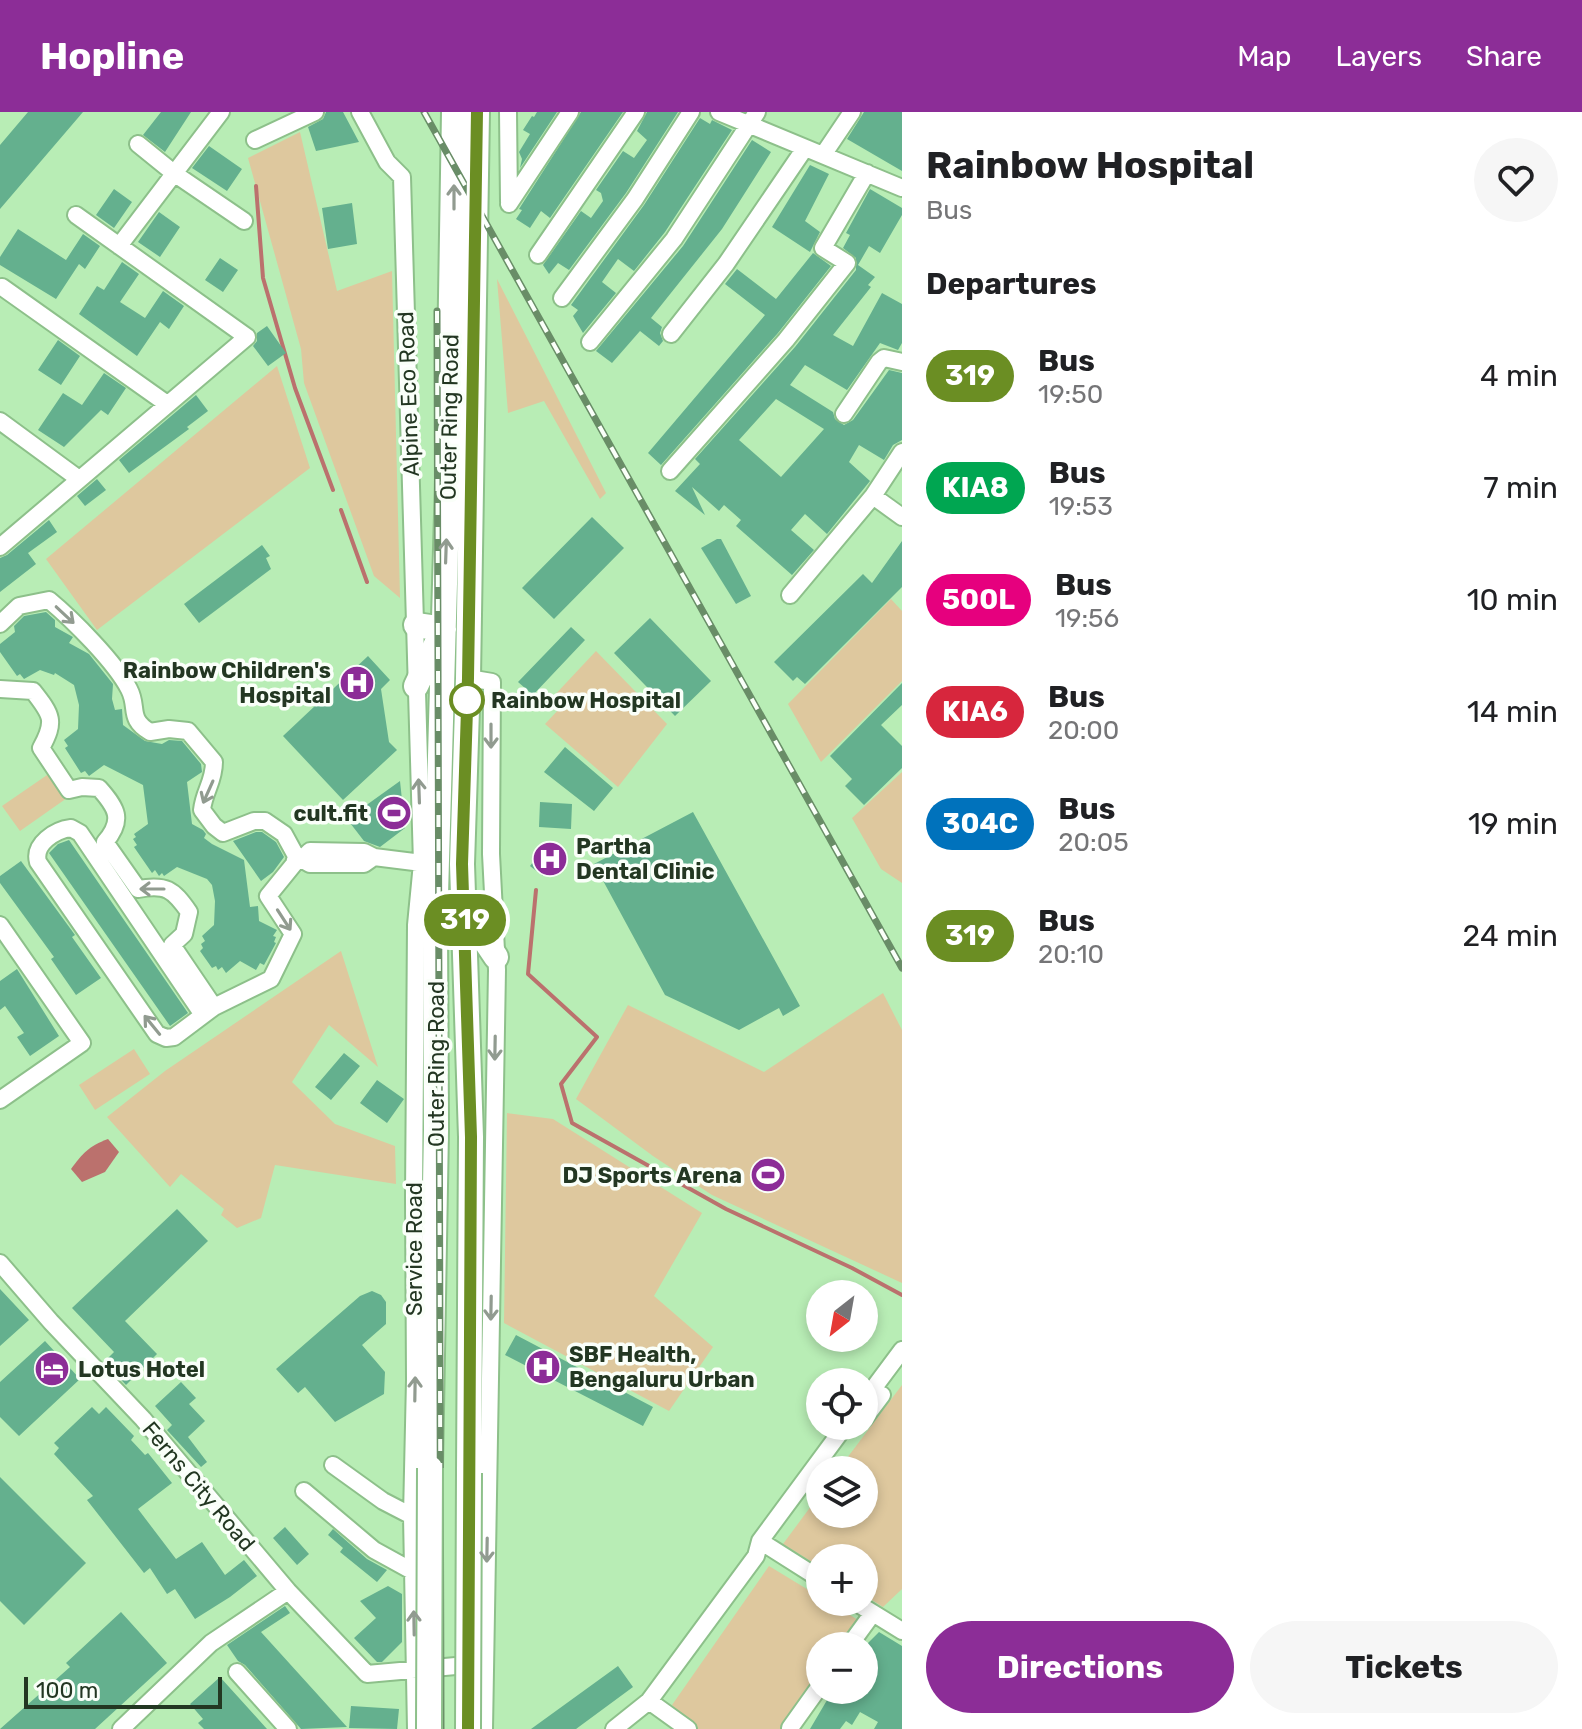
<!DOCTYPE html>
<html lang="en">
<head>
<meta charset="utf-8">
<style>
  :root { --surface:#fff; --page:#f6f6f6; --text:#202124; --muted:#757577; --accent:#8c2d97 }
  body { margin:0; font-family:Rubik,sans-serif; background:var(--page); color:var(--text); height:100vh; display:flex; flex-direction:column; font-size:30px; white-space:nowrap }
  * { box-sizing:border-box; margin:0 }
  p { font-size:26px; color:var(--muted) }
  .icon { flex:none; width:44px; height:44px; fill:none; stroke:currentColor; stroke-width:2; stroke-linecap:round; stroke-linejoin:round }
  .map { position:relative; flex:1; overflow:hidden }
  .drawer { display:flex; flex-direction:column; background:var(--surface); width:680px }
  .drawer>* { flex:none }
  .badge { padding:0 16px; border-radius:26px; font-size:28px; line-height:52px }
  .needle { width:52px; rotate:211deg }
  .fabs { position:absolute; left:806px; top:1168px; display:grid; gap:16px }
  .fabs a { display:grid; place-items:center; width:72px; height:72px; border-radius:50%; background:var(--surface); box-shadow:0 4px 12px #0003; font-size:40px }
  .scale { position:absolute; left:24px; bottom:20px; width:198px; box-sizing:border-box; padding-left:8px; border:4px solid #233722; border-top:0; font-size:22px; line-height:28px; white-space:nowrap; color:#233722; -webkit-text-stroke:6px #fafff9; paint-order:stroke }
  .map>.badge { position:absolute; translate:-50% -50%; box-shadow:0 0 0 4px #fff }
  h2 { padding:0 24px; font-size:30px; line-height:72px }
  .round { display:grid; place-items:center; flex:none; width:84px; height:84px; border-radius:42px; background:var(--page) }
  .overview { display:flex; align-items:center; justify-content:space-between; height:136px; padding:0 24px }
  h1 { font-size:38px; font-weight:700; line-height:60px }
  .button { display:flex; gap:16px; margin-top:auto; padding:16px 24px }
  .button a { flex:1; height:92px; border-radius:48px; background:var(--accent); color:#fff; font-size:32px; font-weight:700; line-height:92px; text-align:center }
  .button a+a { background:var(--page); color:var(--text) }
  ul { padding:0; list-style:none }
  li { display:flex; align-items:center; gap:24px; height:112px; padding:0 24px }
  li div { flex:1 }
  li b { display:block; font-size:30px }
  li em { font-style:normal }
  li .badge { min-width:88px; font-weight:700; text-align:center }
  header { display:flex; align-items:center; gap:48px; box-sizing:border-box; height:112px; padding:0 40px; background:var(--accent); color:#fff }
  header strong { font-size:38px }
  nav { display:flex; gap:44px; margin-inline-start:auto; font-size:28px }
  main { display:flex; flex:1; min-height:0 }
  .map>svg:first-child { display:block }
</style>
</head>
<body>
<header>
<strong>Hopline</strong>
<nav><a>Map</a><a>Layers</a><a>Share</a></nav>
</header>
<main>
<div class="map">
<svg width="902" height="1617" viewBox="0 0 902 1617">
  <rect width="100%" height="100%" fill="#b8edb5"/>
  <path fill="#dec89e" d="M300,20L337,179L392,159L400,486L374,464L304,271L301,237L248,46Z
    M497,167L606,381L600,387L544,289L508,301Z
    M277,254L310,356L97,518L46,447Z
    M891,487L902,499V569L821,650L788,592Z
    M596,539L667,612L618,675L545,612L560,596L551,587Z
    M902,660V771L881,757L852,706Z
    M50,661L67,686L20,719L2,694Z
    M341,839L378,955L329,913L292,970L335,1012L395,1034L396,1072L275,1053L261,1106L237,1116L221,1103L224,1097L181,1062L170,1075L107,1005L165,959Z
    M883,881L902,918V1171L712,1083L653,1044L576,987L628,893L764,960Z
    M134,937L150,962L95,998L79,973Z
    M507,1001L553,1007L702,1101L654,1184L713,1235L669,1299L504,1211Z
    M902,1273V1477L883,1495L864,1483V1446H820V1455L783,1432L820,1382V1402H864V1358H838Z
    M769,1454L820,1485V1490H829L858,1508L840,1534H820V1563L783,1617H697L672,1593Z"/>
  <path fill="#bb716d" d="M108,1027L119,1040L105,1060L82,1070L71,1057C82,1042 89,1034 108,1027Z"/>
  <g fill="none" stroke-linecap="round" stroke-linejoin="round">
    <path stroke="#bb716d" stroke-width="4" d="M256,74L263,166L295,276L333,378
      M341,398L367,470
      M536,778L528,862L597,925L561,972L572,1011L726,1097L852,1156L902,1183"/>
  </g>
  <path fill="#64b08e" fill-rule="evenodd" d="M28,0H83L0,97V33Z
    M161,0H191L165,40L143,23Z
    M326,0H343L359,30L316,39L308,15L323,7Z
    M537,0H557L520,56L522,47L519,40L530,22L523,18L532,4L534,5Z
    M581,0H623L550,106L541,99L530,116L516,107L522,98L519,97Z
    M647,0H678L626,81L569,158L558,151L549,162L543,153L581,99L591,106L603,89L601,81L596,78L623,39L634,46L647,28L637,19Z
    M864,0H902V59L847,27Z
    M700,6L710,12L712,8L732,18L665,120L634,159L618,147L611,157L602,170L616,181L583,221L573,204L578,198L571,193L644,93Z
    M752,28L771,40L722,117L651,206L662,215L660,221L663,229L659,234L640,219L612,251L596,239L683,134Z
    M209,34L242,57L227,79L192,56Z
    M810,53L829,62L805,109L820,120L810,140L772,115Z
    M114,77L132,90L114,116L96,103Z
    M870,77L902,96V103L880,141L869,134L858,153L875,165L868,173L871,175L833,223L853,234L882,181L902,192V231L898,238L880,231L847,278L805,253L790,273L833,300L835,307L844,313L853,308L889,258L902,261V328L893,333L884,348L859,333L849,350L870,369L827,422L805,402L791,418L814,438L792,463L736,414L741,408L724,393L719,399L692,375L705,403L675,379L700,352L695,347L795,235L856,158V146L843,136L850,123L846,121ZM776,287L824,317L781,365L739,328Z
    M352,91L357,132L328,137L322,96Z
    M159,100L180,115L160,145L138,130Z
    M18,117L66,148L83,122L100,134L85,157L79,152L56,187L0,153V145Z
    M813,141L831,154L778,221L661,353L648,341L765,203L725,172L737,157L776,187Z
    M220,146L238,158L223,180L205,168Z
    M122,150L139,162L120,190L145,206L163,179L184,194L169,217L160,210L137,244L79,202L97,174L104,178Z
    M267,214L286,241L268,254L253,234L257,229V221Z
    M58,228L80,244L61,273L38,258Z
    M104,261L126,276L108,303L101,298L64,335L38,318L63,281L82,293Z
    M196,283L208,299L187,315L189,317L129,361L119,348Z
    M97,367L106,378L85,394L77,384Z
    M592,405L624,436L554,507L522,476Z
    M49,408L57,420L28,441L36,452L0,480V446L7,443Z
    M717,427H721L751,484L736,492L701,436Z
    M902,429V475L805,572L797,565L793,569L774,550L863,462L872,471Z
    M262,433L270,444L266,446L271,457L199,511L184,492Z
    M46,500L55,508V515L73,525L69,531L89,542L113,572L112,587L115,598L122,597L123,613L145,629L162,632L169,628L182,629L201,652L202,660L187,670L192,712L203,718L206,722L204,726L212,732L244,748L250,795L258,794L259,809L277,818L273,824L276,825L274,830L276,831L264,853L260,851L256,858L240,849L226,861L222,855L218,858L216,854L212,856L200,839L203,836L201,832L205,829L202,824L214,813L215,789L212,773L207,767L177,755L164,764L162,761L159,764L155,758L152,761L134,735L137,733L133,727L136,725L134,722L148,712L143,673L104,653L89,664L85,659L81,661L65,636L68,634L64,628L78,617L79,593L74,573L55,561L54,563L40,558L24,567L20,562L17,564L0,540V532L15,520L14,514L24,504Z
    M650,506L711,569L675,604L614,541Z
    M571,515L585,528L533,583L518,570Z
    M368,544L390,568L381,577L389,630L397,638L343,688L283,624Z
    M902,571V593L881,613L902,634V656L864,693L845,674L852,667L830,644Z
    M565,635L613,676L594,699L544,660Z
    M400,669L405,716L380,735L364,729L347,707Z
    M540,690L572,692L571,717L539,715Z
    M693,700L800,894L783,904L779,896L739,918L665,883L594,752Z
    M256,720H262L276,730L284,745L273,760L261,769L233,729Z
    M69,728L188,901L170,914L49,741L58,732Z
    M547,732L559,742L543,764L530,754Z
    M21,749L75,823L72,825L101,866L76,883L51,847L54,845L0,771V764Z
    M17,857L59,924L30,944L17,925L24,921L5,894L0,898V869Z
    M344,941L360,954L331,988L315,975Z
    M377,968L404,987L387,1011L360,991Z
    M177,1097L208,1129L125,1209L157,1242L126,1273L104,1250L114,1240L72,1196Z
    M0,1177L29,1208L0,1234Z
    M372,1179L381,1183L386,1190V1212L362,1233L385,1260L384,1282L335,1310L305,1275L298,1281L276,1257L360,1184Z
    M516,1223L653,1295L643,1314L505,1243Z
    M45,1229L80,1267L19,1324L0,1305V1270Z
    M181,1270L196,1286L189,1292L205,1309L188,1325L207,1350L201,1355L167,1318L172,1313L155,1294Z
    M92,1295L99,1302L106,1295L134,1324L131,1328L145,1343L148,1341L172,1371L138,1397L176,1447L202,1430L225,1463L244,1448L257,1464L230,1485L195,1507L175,1477L167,1482L150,1456L144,1461L87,1388L93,1384L54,1342L59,1336L54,1331Z
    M0,1365L86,1451L24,1513L0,1489Z
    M285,1415L309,1442L297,1453L273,1426Z
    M333,1417L367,1447L387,1458L377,1470L340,1440L343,1436L328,1423Z
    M388,1474L402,1482V1530L382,1550H377L354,1526L376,1506L360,1489Z
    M285,1494L290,1501L261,1520L347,1615L301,1617L245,1553L238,1549L227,1533Z
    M121,1500L167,1551L95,1617H0L70,1555L66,1551Z
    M879,1520L902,1534V1617H874L878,1610L860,1600L852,1613L846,1609L840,1617H810L833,1578H864V1535Z
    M618,1554L633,1575L576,1617H531Z
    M220,1565L267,1617H204L198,1611L203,1607L190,1592Z
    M351,1594L399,1597L397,1617L349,1616Z"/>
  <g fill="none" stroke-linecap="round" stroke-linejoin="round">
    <defs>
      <path id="minor" d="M360,0L387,50L402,65L422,751L416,813L414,1084L415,1268L412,1404L416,1617
        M508,0L509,90
        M719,0L902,76
        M255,28L315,0
        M138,32L175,62L244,109
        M823,43L852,0
        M509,92L570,0
        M119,134L221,0
        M538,143L636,0
        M2,175L167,292
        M562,186L635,87L691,0
        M671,222L726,152L805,36
        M590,230L674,127L757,0
        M844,302L879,250L884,246L902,250
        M0,309L79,367
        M670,359L786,228L847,151L823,136L867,61
        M873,384L902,405
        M0,435L247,225L76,103
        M790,483L873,384L902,340
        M0,512L19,494L49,488C73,508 115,550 129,577C139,596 127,606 150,620L169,617L188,619L214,650C214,670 204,679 202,698L214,714L223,721L254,709H265L284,722L296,744L310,752H364L374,745
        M468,566L492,570L491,742L497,858L484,1617
        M0,577L33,579C52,603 56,609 41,636L69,678L82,675L99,676C117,696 124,708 105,730L138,777C166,772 173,777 189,800L184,822L172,833L214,895
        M302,747L310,739L364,740L374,745L422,751
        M0,813L82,931L0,988
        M203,903L80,721L71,716C55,718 33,732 38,750L157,922L166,926L174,925L214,895L271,867L293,822L268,784L294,752L296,744
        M0,1151L51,1210L143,1307L288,1479L367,1562L478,1552
        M864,1289L902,1238
        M864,1307L882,1283
        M333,1353L383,1389L412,1404
        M304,1379L374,1438L414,1460
        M760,1429L820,1467
        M855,1490L902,1519
        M849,1534L873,1501
        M237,1560L288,1617
        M649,1589L688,1617
        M790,1616L820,1574
        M121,1617L211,1531L288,1479
        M614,1617L649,1589L756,1444L760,1429L845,1314"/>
      <path id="highway" d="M416,513L444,517
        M416,574L439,526
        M465,799L496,845
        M430,1356L436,1018L435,817L448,368L454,0
        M469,1361L471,1025L462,752L468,566L477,0"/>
    </defs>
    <use href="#minor" stroke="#8dc08a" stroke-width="20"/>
    <use href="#highway" stroke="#8dc08a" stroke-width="28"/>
    <use href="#minor" stroke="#fff" stroke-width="16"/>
    <use href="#highway" stroke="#fff" stroke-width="24"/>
    <defs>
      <path id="rail" d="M424,0L902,856
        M437,199L441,1617"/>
    </defs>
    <use href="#rail" stroke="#698d67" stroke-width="7"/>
    <use href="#rail" stroke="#fafff9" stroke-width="4" stroke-dasharray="12" stroke-linecap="butt"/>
    <defs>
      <path id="highway-bridge" d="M429,1617L430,1356
        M468,1617L469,1361"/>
    </defs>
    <use href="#highway-bridge" stroke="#8dc08a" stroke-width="28" stroke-linecap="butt"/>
    <use href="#highway-bridge" stroke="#fff" stroke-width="24"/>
  </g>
  <defs><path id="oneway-shaft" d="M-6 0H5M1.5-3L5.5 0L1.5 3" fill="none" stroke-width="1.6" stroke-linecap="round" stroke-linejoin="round" transform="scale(2)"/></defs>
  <g stroke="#919b90">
    <use href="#oneway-shaft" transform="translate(454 85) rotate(-90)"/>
    <use href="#oneway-shaft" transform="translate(446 439) rotate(-88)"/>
    <use href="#oneway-shaft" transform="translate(65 503) rotate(43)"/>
    <use href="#oneway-shaft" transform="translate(491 624) rotate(90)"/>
    <use href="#oneway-shaft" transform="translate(419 679) rotate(-92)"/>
    <use href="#oneway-shaft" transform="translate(208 680) rotate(114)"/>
    <use href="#oneway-shaft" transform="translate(152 777) rotate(-180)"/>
    <use href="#oneway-shaft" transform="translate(284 808) rotate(57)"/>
    <use href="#oneway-shaft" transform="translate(152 913) rotate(-129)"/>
    <use href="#oneway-shaft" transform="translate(495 936) rotate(91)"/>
    <use href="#oneway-shaft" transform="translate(491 1196) rotate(91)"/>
    <use href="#oneway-shaft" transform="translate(415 1277) rotate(-89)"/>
    <use href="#oneway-shaft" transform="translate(487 1438) rotate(91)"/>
    <use href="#oneway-shaft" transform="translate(414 1511) rotate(-91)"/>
  </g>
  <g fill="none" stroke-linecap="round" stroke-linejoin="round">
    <defs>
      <path id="line" d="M468,1617L471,1025L462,752L468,566L477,0"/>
    </defs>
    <use href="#line" stroke="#fff" stroke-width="18"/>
    <use href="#line" stroke="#6b8e23" stroke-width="12"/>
  </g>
  <defs>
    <symbol id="hospital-disc" viewBox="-11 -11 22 22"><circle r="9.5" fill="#8c2d97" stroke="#fafff9"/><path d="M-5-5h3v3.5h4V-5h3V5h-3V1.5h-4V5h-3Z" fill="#fff"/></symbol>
    <symbol id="stadium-disc" viewBox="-11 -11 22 22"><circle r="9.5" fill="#8c2d97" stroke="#fafff9"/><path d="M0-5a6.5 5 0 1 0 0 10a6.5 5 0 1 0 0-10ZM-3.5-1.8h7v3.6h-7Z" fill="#fff"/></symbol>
    <symbol id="hotel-disc" viewBox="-11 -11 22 22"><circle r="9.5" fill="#8c2d97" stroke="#fafff9"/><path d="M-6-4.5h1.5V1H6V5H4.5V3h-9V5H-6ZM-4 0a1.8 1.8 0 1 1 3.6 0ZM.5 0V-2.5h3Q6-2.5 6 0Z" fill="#fff"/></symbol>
  </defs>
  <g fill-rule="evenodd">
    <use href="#hospital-disc" x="337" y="551" width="40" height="40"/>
    <use href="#stadium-disc" x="374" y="681" width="40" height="40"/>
    <use href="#hospital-disc" x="530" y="727" width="40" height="40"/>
    <use href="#stadium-disc" x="748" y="1043" width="40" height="40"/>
    <use href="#hospital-disc" x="523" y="1235" width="40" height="40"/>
    <use href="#hotel-disc" x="32" y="1237" width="40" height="40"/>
  </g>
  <circle fill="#fff" stroke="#6b8e23" stroke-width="4" cx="467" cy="588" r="16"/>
  <g text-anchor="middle" stroke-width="7" stroke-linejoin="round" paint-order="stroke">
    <g font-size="22" fill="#233722" stroke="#fafff9">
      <text transform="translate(408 282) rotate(-92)" y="8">Alpine Eco Road</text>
      <text transform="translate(449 305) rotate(-89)" y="8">Outer Ring Road</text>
      <text transform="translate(436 952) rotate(-90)" y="8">Outer Ring Road</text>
      <text transform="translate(414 1137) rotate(-90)" y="8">Service Road</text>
      <text transform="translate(199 1374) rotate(50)" y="8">Ferns City Road</text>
    </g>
    <g font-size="22" font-weight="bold" fill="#233722" stroke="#fafff9" text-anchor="end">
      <text x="331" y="566">Rainbow Children's<tspan x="331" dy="25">Hospital</tspan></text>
      <text x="368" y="709">cult.fit</text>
      <text x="576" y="742" text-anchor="start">Partha<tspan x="576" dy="25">Dental Clinic</tspan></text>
      <text x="742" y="1071">DJ Sports Arena</text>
      <text x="569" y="1250" text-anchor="start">SBF Health,<tspan x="569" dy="25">Bengaluru Urban</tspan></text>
      <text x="78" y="1265" text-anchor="start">Lotus Hotel</text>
    </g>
    <g font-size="22" font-weight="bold" fill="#233722" stroke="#fafff9" text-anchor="start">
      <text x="491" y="596">Rainbow Hospital</text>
    </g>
  </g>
</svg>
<div class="fabs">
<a><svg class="needle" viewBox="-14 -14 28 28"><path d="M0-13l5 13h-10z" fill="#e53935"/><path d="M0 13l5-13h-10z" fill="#757577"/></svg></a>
<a><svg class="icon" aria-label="locate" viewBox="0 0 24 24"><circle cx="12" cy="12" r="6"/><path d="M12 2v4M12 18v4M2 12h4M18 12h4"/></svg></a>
<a><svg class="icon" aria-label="layers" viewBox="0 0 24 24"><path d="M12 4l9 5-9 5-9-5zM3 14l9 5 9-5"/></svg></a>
<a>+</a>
<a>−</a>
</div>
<div class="scale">100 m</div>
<b class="badge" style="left:465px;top:808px;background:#6b8e23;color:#fff">319</b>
</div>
<section class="drawer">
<div class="overview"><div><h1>Rainbow Hospital</h1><p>Bus</p></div><a class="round"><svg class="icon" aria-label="heart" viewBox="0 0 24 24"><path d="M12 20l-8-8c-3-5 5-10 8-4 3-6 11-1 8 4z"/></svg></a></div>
<h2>Departures</h2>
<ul>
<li><span class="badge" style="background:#6b8e23;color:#fff">319</span><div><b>Bus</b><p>19:50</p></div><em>4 min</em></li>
<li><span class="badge" style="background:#00a651;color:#fff">KIA8</span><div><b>Bus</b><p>19:53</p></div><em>7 min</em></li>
<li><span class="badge" style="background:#e6007e;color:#fff">500L</span><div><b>Bus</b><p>19:56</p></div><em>10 min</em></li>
<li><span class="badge" style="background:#d7263d;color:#fff">KIA6</span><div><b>Bus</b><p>20:00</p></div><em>14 min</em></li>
<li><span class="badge" style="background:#0072bc;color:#fff">304C</span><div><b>Bus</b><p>20:05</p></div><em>19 min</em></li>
<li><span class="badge" style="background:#6b8e23;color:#fff">319</span><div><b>Bus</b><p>20:10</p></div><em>24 min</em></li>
</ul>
<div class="button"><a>Directions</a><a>Tickets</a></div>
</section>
</main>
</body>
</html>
